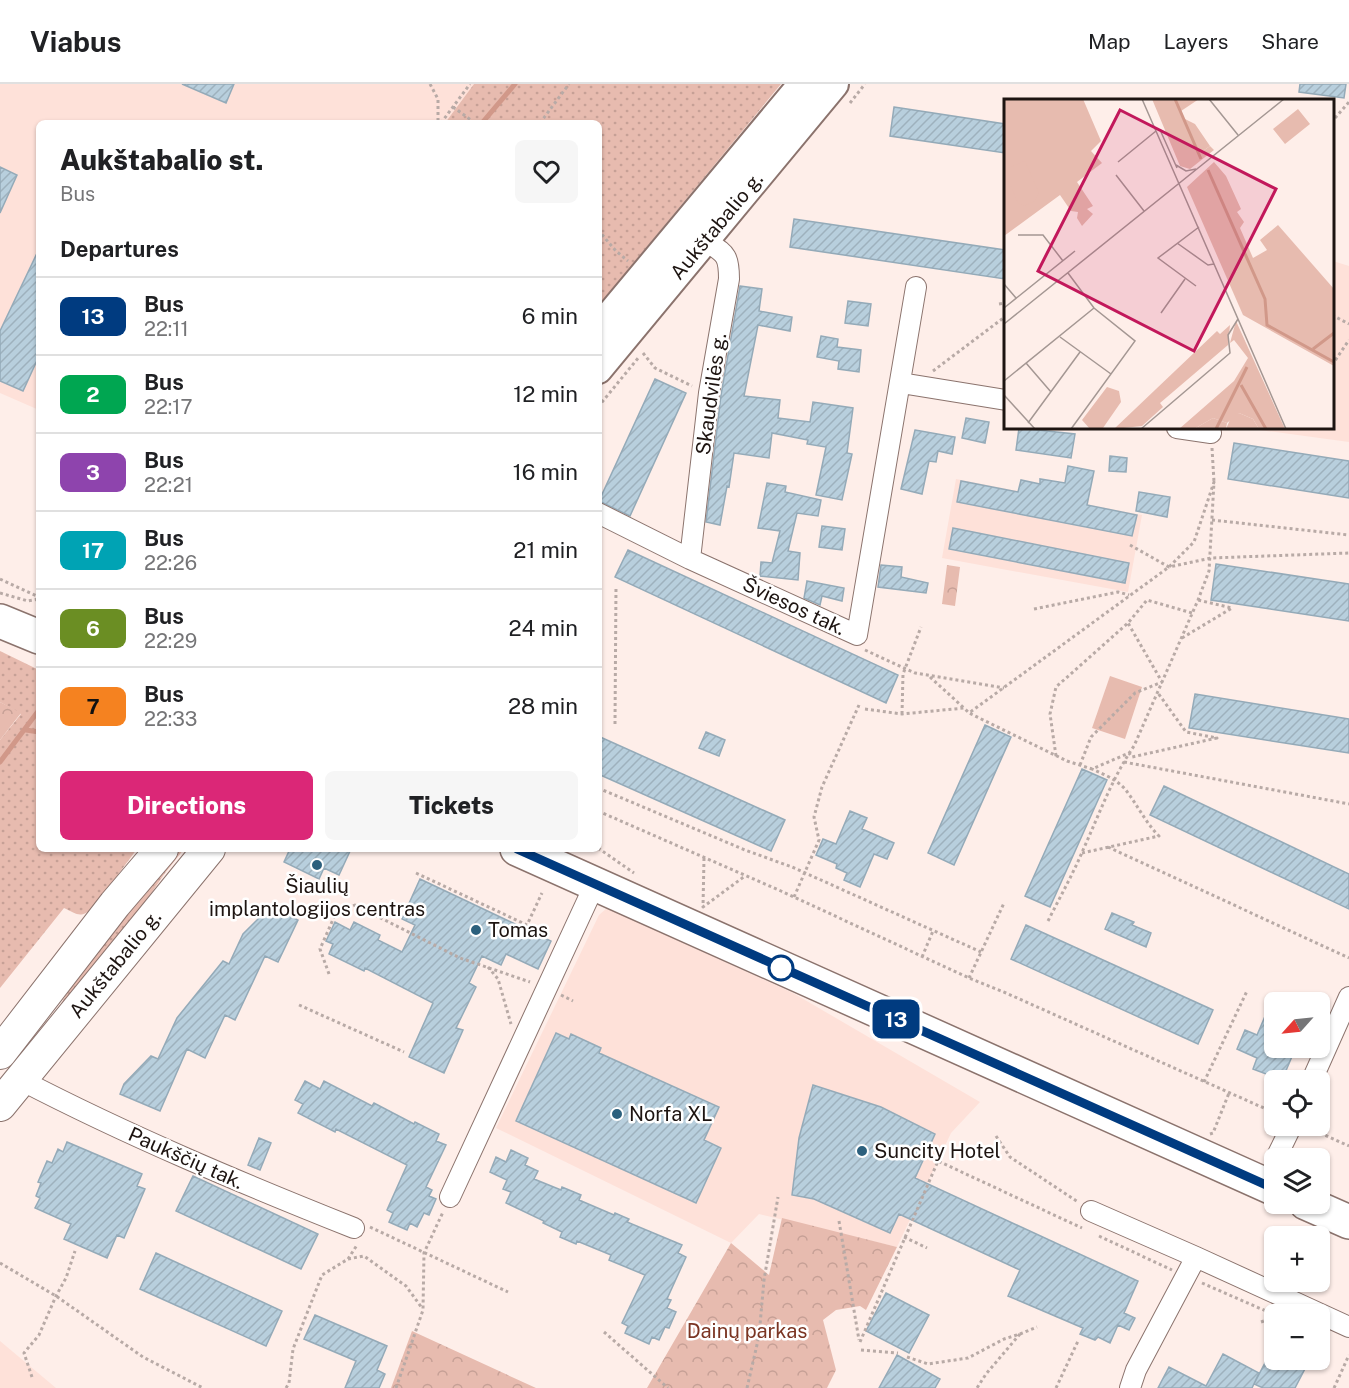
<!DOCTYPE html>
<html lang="en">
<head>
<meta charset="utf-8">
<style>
  :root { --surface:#fff; --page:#f6f6f6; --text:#202124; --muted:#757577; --line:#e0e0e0; --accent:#db2777 }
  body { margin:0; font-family:"Public Sans",sans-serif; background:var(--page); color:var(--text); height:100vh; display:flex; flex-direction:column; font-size:22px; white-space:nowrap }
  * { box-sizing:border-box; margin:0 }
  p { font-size:20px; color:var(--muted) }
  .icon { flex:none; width:33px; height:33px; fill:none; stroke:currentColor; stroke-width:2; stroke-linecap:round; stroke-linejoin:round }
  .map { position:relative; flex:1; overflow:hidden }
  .details { position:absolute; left:36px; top:36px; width:566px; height:732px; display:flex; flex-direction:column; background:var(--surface); border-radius:9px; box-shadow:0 2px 4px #0004 }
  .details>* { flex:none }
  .badge { padding:0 12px; border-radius:9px; font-size:21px; line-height:39px }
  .needle { width:39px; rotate:243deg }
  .buttons { position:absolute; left:1264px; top:908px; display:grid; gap:12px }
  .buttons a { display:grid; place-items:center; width:66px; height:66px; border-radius:9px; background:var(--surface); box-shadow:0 2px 4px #0004; font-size:30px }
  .map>.badge { position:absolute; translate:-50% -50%; box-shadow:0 0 0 3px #fff }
  h2 { padding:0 24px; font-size:22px; line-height:54px }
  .round { display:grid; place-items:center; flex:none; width:63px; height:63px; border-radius:9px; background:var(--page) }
  .head { display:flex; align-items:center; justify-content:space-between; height:102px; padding:0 24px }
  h1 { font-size:28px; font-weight:800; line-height:45px }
  .action { display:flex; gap:12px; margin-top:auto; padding:12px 24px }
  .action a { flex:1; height:69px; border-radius:9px; background:var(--accent); color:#fff; font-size:24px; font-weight:800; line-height:69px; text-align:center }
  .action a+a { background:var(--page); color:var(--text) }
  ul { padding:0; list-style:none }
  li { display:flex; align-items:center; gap:18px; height:78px; padding:0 24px; border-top:2px solid var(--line) }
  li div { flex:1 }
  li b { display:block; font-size:22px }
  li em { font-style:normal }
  li .badge { min-width:66px; font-weight:700; text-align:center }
  header { display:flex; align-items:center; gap:36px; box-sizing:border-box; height:84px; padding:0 30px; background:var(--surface); border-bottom:2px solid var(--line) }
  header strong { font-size:28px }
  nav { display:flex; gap:33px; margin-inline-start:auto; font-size:21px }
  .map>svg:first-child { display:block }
</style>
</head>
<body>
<header>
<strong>Viabus</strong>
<nav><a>Map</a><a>Layers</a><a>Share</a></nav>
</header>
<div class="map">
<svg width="1349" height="1304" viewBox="0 0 1349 1304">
  <defs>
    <pattern id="grass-dots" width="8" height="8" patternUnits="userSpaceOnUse" patternTransform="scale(1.5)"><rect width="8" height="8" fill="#e7bbaf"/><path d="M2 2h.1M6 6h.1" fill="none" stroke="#c6a096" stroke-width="1.8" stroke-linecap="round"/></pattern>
    <pattern id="forest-crowns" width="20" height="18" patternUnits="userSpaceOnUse" patternTransform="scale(1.5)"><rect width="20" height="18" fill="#e7bbaf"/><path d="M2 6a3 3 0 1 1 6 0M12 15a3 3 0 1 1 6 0" fill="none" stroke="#c6a096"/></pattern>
    <pattern id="building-hatch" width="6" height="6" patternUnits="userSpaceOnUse" patternTransform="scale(1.5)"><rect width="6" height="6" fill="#b8cfdd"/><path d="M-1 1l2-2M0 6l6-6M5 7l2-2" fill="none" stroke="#9eb1bd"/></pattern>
  </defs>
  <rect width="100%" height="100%" fill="#feeee9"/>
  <path fill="#fee1d9" d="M0,0H474L445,39H39V326L0,309Z
    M1333,177L1349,182V358L1245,344H1332Z
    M956,395L1142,431L1128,508L942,474Z
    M607,824L793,909L980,1018L951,1049L897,1163L759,1130L731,1159L496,1044L599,831Z
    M0,1257L56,1304H0Z"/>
  <path fill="url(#grass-dots)" d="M474,0H781L599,221L598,39H445Z
    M0,567L39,586V765H137L93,824C80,835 77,830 64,824L0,904V656L21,630L0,618Z
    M177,765H184L165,789L107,874L14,980L58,925L82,883Z"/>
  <path fill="url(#forest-crowns)" d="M947,481L960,483L955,522L942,520Z
    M0,618L21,629L0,656Z
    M782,1134L897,1163L866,1226L860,1222L836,1226L823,1236L836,1286L827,1304H647L731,1159L769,1191Z
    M412,1247L536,1304H391Z"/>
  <path fill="#e7bbaf" d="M1110,592L1142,603L1125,655L1092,644Z"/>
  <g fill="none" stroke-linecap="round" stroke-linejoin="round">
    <path stroke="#d19889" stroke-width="5" d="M482,39L515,0
      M26,646L39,648
      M0,678L39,626"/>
  </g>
  <path fill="url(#building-hatch)" stroke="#94aab8" stroke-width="1.5" d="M182,0H234L226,19Z
    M1300,0H1346L1344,14L1299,8Z
    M894,23L1005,40V69L890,52Z
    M0,83L17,91L0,129Z
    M794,135L1005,166V195L790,163Z
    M39,165V272L23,307L0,297V247Z
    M740,202L762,205L759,227L792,233L790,247L758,241L744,312L780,316L778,334L810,338L813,318L853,324L847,369L852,370L842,416L816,411L826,363L807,360L808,356L772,349L769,374L734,369L729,403L727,402L720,441L706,438L721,311Z
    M848,217L871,220L868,242L845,239Z
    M821,252L838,255L837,263L861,266L859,288L838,285L839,277L817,273Z
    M655,295L686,309L630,432L599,417Z
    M966,334L989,338L985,359L962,354Z
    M1019,344L1075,350L1071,374L1016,366Z
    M915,346L955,353L952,370L938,367L936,378L929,377L922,410L901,405Z
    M1234,359L1349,377V414L1228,395Z
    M1110,372L1127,374L1126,388L1109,387Z
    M1068,382L1094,387L1087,421L1137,431L1132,452L957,418L961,397L1018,408L1021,396L1040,400V395L1065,399Z
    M767,399L786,402L785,408L821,416L818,432L797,429L788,467L800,469L798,496L760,492L761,478L772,479L780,447L758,444Z
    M1139,408L1170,413L1167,433L1136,427Z
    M822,442L845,445L842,466L819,463Z
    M953,444L1129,479L1125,499L949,465Z
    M628,466L898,591L886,619L615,493Z
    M1216,480L1349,500V537L1211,516Z
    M881,481L902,483L901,493L928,499L926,509L878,503Z
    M807,497L844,504L842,517L822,512L820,521L804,514Z
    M1195,610L1349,635V669L1189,644Z
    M985,641L1011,653L954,781L928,769Z
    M706,648L725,656L719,672L699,664Z
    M598,652L785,736L771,767L598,690Z
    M1082,685L1107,696L1050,823L1025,812Z
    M1164,702L1349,790V825L1150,731Z
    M850,727L867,734L862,745L894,759L887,775L874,770L860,803L844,796L847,789L836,784L837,780L816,771L823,755L836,760Z
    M290,765H351L339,791L324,784L319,795L284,778Z
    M420,795L551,857L538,885L506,870L501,881L482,872L469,899L476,903L456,944L463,946L444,989L409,973L433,919L365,884L364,887L329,870L333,860L326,857L335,838L350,846L354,838L380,851L378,856L402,868L415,841L402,835Z
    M270,823L298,836L278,878L265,872L235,936L225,931L205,974L187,965L160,1027L120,1010L124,1000L151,972L158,975L177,934L223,877L229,880L243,850Z
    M1112,829L1134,838L1132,841L1151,849L1146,863L1105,845Z
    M1026,841L1213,926L1198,960L1011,875Z
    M1275,909V963H1296L1282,996L1253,985L1257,974L1237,965L1245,946L1257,951Z
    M556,949L569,955L571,950L601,964L599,969L719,1023L704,1056L721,1064L696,1119L516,1037Z
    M305,997L320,1005L324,997L372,1022L374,1019L414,1040L415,1038L439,1050L436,1057L446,1061L426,1103L432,1106L429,1112L436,1115L429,1131L424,1129L417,1143L410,1139L407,1146L389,1138L393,1129L387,1126L407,1081L336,1045L335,1048L298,1029L303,1020L295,1016Z
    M813,1001L881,1023L935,1050L915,1094L1138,1197L1124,1229L1135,1234L1129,1246L1118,1241L1110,1259L1098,1253L1095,1256L1080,1250L1083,1244L1008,1212L1020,1186L899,1130L890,1149L814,1115L792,1111L799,1054Z
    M259,1054L271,1059L260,1086L248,1081Z
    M67,1058L142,1090L137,1102L145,1105L124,1154L117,1151L107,1174L64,1155L71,1140L35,1124L40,1114L36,1112L41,1099L38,1098L47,1077L52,1079L58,1065L63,1068Z
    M511,1066L528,1074L525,1081L538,1087L534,1095L561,1106L562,1103L581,1111L579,1116L614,1131L615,1129L629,1135L627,1138L682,1161L678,1169L686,1173L667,1215L671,1216L667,1224L676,1228L669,1244L665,1243L659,1256L652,1253L649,1260L625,1249L628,1242L622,1239L645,1191L609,1176L611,1171L577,1157L576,1160L560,1153L562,1148L543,1139L544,1137L506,1119L511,1108L503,1105L507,1096L490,1088L496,1073L506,1078Z
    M193,1092L318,1150L301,1185L176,1127Z
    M156,1169L282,1227L266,1262L140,1205Z
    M886,1209L929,1231L909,1269L866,1247Z
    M315,1231L387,1262L377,1286L385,1290L379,1304H345L356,1277L304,1255Z
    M1223,1270L1259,1289L1252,1304H1158L1169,1283L1206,1302Z
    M897,1271L940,1295L935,1304H879Z
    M1267,1275H1310L1295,1304H1263L1254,1300Z"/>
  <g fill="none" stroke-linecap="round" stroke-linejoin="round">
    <defs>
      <path id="street" d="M901,299L1006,316
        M1177,344L1211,349
        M598,429L690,475L857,551L916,203
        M690,475L709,309L729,195C729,170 725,170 706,157
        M21,996C129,1052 241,1099 354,1144
        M1312,996L1349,913
        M1276,1074L1292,1041
        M450,1113L595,800
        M1091,1127L1196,1173L1349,1243
        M1130,1304L1136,1286L1196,1173"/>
      <g id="secondary">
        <path d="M598,246L803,0"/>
        <path id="s1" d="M598,285L834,0"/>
      </g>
      <g id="primary">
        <path d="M0,969L115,820L162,765"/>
        <path id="s2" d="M0,1021L209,765"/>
      </g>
      <path id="highway" d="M0,537L39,553
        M517,765L1275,1105
        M1306,1119L1349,1138"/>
    </defs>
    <use href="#street" stroke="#8b736d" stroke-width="22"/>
    <use href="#secondary" stroke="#8b736d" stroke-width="32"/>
    <use href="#primary" stroke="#8b736d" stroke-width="34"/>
    <use href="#highway" stroke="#8b736d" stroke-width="36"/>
    <path stroke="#b8aaa6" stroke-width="3" stroke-dasharray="3 3" stroke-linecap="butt" d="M430,0L438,15V39
      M850,19L865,0
      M453,23L475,39
      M1335,34L1349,18
      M441,39L470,0
      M540,39L569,0
      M598,146L616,167L628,177
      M999,220L1006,219
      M1332,231L1349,240
      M643,269L655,284L692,302
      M1332,281L1349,256
      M933,287L1006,232
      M598,323L639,273
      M1212,364L1214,398
      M1212,436L1349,451
      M1130,461L1169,483L1211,474L1349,469
      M0,495L39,513
      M0,509L28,517L39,515
      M1034,525L1118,508L1129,511
      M1182,554L1232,524L1198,516
      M865,566L915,589L1004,604
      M930,593L964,624
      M865,625L902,630L964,624L969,629
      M902,630L903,590L921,543
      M615,640L616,502
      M1056,672L1050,630L1056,603L1128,539L1147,516L1192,529
      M1124,678L1349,720
      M1080,681L1091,653L1135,609L1162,598L1128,539
      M598,704L745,766L792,783L981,868
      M598,727L781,807L969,894L1006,909L1275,1029
      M1108,763L1349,874
      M598,764L634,789
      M1082,769L1159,752C1145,738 1137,720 1125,705C1116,695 1103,690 1092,685
      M704,774L703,823L745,792
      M416,789L527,841L542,809
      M794,813L819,756L814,733L822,703L859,621
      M1048,837C1060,813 1073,790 1083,766C1099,731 1112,694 1134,662L1198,516L1209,487L1214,398L1194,458L1169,483L969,629L1067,677L1092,685L1129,669L1132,673L1217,654L1186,648L1158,609
      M922,873L933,847
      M488,883L498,895L511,940
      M329,890L320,865L335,831L355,821L460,874L530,898
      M969,894L1004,819
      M561,911L573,917
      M299,921L404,968
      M1204,998L1247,907
      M1309,1044L1349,1062
      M1210,1050L1213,1049L1229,1009
      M996,1052L1010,1073L1078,1118
      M839,1137L859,1256
      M370,1143L508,1208
      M1099,1152L1172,1186
      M904,1153L927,1164
      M348,1175L364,1172L406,1202L422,1224
      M0,1179L56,1212L143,1273L203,1304
      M1202,1199L1275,1231
      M1261,1238L1275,1233
      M604,1248L668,1304
      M1020,1250L1037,1243
      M860,1258L938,1077L1082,1144
      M861,1266L898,1269
      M907,1273L928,1280L968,1274L1004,1255L1020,1250L986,1290L977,1304
      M32,1293L24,1269L39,1251L56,1212L66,1194L75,1167
      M286,1304L289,1299L293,1265L322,1191L348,1175L357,1161
      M396,1304L423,1226L424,1169L443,1128
      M747,1304L759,1252L764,1196L778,1113
      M1056,1304L1078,1257
      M1334,1304L1349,1271"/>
    <use href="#street" stroke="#fff" stroke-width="20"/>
    <use href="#secondary" stroke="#fff" stroke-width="28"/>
    <use href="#primary" stroke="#fff" stroke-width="32"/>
    <use href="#highway" stroke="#fff" stroke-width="33"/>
  </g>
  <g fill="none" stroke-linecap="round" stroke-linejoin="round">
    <defs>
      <path id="line" d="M517,765L1275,1105"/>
    </defs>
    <use href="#line" stroke="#fff" stroke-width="14"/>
    <use href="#line" stroke="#003b80" stroke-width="9"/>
  </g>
  <g fill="#2c607d" stroke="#fff" stroke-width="2">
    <circle cx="317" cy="781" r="6"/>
    <circle cx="476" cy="846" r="6"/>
    <circle cx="617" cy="1030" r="6"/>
    <circle cx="862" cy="1067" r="6"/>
  </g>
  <circle fill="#fff" stroke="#003b80" stroke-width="3" cx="781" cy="884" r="12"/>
  <g text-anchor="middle" stroke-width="5" stroke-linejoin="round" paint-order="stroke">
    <g font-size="20" fill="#1d1411" stroke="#fff">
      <text dy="7" stroke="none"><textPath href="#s1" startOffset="186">Aukštabalio g.</textPath></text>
      <text transform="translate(711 310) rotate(-82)" y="7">Skaudvilės g.</text>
      <text transform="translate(794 522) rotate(25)" y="7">Šviesos tak.</text>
      <text dy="7" stroke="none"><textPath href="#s2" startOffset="182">Aukštabalio g.</textPath></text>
      <text transform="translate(186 1074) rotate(24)" y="7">Paukščių tak.</text>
    </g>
    <g font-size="20" fill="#1d1411" stroke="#fff" text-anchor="start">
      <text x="317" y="809" text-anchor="middle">Šiaulių<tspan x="317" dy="23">implantologijos centras</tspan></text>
      <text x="488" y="853">Tomas</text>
      <text x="629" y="1037">Norfa XL</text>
      <text x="874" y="1074">Suncity Hotel</text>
    </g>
    <g font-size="20" fill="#7b3523" stroke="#fff">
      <text x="747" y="1254">Dainų parkas</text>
    </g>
  </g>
  <g transform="translate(1004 15)">
    <rect width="330" height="330" fill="#feeee9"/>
    <path d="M148,0H195L177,12L196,54L206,47L210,51L186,70L176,67ZM210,63L222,77L237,110L233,113L240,123L236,129L249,159L263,151L256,141L274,126L330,190V267L239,216L183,88ZM232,222L281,330H255L249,320L235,314L223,324L209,319L190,330H175L230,282L244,259L230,241L226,244ZM226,226L224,246L156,304L159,308L138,327L110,330L213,232L216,235Z" fill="#e7bbaf"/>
    <path d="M0,0H79L97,42L87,52L98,64L73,83L89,107L83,110L89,115L78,127L73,119L74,113L67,112L56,96L0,137ZM294,10L306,25L281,45L269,30ZM179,19L191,25L206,47L196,54ZM235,314L249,320L255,330H222L228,316Z" fill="#e7bbaf"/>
    <path d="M209,319L223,324L222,330H190Z" fill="#e7bbaf"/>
    <path d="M21,62L35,94L31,102L20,107L14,104L0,71ZM103,288L115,292L117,303L99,329L86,330L78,321Z" fill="#e7bbaf"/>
    <path fill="none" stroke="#d19889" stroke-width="3" d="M171,0L197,60M204,71L261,200L263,226L330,263M309,250L330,234M237,286L262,330M212,330L243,268"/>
    <path fill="none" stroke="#a49793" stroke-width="1.5" d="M138,0L282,330M205,0L234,36M157,33L173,69M114,63L152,32M172,66L182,72L192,70M112,76L140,112M14,136H39L59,162M173,144L204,166L210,165M64,174L90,209L131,242L67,330M0,185L12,199M192,187L154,159L195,128M0,209L71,152M157,214L181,180M0,225L280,0M56,238L107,275M22,264L47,293M0,282L90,209M0,296L31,330M24,324L76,253M137,330L226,254L224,236L234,220"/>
    <path fill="#c2185b" fill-opacity="0.15" stroke="#c2185b" stroke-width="3" d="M116,11L272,90L190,252L34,172Z"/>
    <rect width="330" height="330" fill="none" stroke="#1d1411" stroke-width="3"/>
  </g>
</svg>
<div class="buttons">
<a><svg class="needle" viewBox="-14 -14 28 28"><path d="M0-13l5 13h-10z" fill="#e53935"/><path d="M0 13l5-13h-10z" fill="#757577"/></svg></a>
<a><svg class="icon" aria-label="locate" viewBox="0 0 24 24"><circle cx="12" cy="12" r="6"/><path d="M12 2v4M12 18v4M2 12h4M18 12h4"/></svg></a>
<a><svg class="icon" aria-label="layers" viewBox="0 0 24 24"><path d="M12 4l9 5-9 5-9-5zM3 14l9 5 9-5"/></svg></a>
<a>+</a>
<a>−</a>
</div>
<b class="badge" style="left:896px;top:935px;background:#003b80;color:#fff">13</b>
<section class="details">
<div class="head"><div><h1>Aukštabalio st.</h1><p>Bus</p></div><a class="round"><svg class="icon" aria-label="heart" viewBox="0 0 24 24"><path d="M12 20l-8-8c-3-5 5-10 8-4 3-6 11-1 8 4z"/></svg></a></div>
<h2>Departures</h2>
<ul>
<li><span class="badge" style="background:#003b80;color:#fff">13</span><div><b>Bus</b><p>22:11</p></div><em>6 min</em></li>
<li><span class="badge" style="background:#00a651;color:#fff">2</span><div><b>Bus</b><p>22:17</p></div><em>12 min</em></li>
<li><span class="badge" style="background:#8e44ad;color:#fff">3</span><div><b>Bus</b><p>22:21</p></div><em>16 min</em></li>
<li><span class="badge" style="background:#00a3b4;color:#fff">17</span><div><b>Bus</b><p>22:26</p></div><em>21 min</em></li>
<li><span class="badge" style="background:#6b8e23;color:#fff">6</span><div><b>Bus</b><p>22:29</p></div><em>24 min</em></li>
<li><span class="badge" style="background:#f58220;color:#111">7</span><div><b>Bus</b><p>22:33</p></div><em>28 min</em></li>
</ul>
<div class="action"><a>Directions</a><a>Tickets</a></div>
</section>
</div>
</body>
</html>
